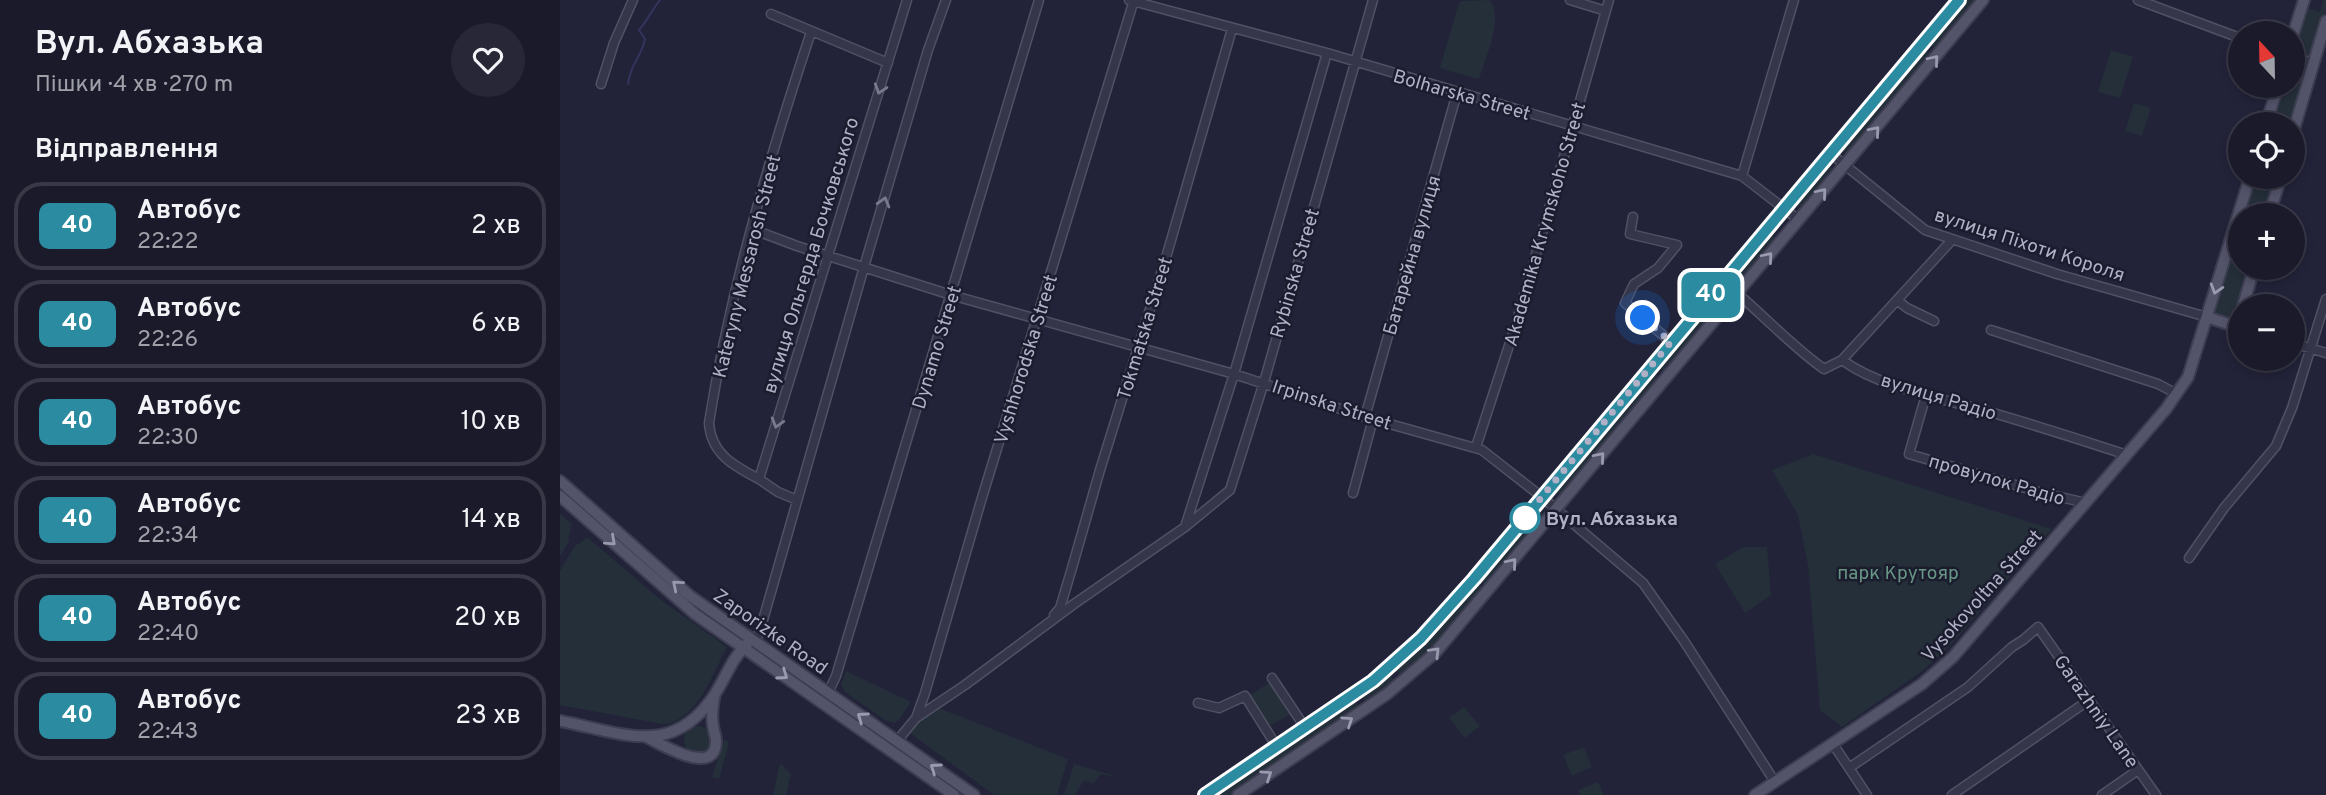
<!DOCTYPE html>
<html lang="uk">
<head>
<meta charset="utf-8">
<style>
  :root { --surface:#1a1a2b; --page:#272737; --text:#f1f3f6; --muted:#9fa1a9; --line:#383847 }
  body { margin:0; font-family:Overpass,sans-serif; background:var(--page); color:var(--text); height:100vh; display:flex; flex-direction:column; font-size:26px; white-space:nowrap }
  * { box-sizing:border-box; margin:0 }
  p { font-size:23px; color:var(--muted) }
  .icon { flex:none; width:38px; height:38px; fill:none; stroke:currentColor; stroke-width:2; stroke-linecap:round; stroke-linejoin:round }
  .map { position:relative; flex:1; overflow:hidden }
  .sheet { display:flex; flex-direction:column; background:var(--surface); width:560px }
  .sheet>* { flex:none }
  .badge { padding:0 14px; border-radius:10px; font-size:24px; line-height:46px }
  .needle { width:46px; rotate:338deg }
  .buttons { position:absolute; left:1668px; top:21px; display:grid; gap:14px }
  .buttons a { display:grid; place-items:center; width:77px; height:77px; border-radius:50%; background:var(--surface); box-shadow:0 4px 10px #0003,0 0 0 2px var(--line); font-size:35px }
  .you { position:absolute; width:35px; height:35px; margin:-18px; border:5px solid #fff; border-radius:50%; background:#1a73e8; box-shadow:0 0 0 10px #1a73e833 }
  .map>.badge { position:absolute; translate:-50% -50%; box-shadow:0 0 0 4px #fff }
  h2 { padding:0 35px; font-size:26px; line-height:63px }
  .round { display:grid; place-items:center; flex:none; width:74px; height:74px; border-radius:37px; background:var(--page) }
  .headline { display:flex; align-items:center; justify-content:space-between; height:119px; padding:0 35px }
  h1 { font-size:33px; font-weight:700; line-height:52px }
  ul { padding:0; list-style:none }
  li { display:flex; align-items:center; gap:21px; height:88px; margin:0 14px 10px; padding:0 21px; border:4px solid var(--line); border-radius:28px }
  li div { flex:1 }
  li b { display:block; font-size:26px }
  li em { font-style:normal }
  li .badge { min-width:77px; font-weight:700; text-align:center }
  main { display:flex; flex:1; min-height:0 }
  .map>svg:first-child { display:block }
</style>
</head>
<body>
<main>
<section class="sheet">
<div class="headline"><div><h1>Вул. Абхазька</h1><p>Пішки · 4 хв · 270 m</p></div><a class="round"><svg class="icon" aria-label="heart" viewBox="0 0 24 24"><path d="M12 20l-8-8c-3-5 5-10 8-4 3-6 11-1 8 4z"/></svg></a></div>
<h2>Відправлення</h2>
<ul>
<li><span class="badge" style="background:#2b8ba1;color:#fff">40</span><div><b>Автобус</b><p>22:22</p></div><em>2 хв</em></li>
<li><span class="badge" style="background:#2b8ba1;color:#fff">40</span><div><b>Автобус</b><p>22:26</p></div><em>6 хв</em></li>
<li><span class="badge" style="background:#2b8ba1;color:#fff">40</span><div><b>Автобус</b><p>22:30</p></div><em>10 хв</em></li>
<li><span class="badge" style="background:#2b8ba1;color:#fff">40</span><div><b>Автобус</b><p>22:34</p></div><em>14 хв</em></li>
<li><span class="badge" style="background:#2b8ba1;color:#fff">40</span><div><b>Автобус</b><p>22:40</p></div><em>20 хв</em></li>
<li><span class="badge" style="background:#2b8ba1;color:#fff">40</span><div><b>Автобус</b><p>22:43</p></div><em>23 хв</em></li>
</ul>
</section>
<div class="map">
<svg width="1766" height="795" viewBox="0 0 1766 795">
  <rect width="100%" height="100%" fill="#222339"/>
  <path fill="#242f3a" d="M929,0C945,16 925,59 919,79L880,68L898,6L901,1Z
    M1403,0H1418L1376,50L1368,42Z
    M1763,0H1766V10L1753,54L1749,58L1736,55L1735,43L1746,8L1760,12Z
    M1363,48L1372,55L1288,156L1279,148Z
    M1551,50L1573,57L1560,98L1538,92Z
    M1733,64L1744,67L1746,75L1732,124H1713L1725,86H1732Z
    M1574,103L1591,108L1582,136L1565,131Z
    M1266,163L1275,171L1243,210L1234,202Z
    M1696,177H1716L1705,215H1683Z
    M1680,225V268H1690L1674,316L1667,319L1655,315L1653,311Z
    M1212,227L1215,243L1174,291L1165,284Z
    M1162,288L1170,296L1106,373L1097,365Z
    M1092,371L1102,379L1002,497L993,489Z
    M1253,454L1492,529L1389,647L1361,672L1282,727L1260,710L1248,565L1238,515L1212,470Z
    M977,509L986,517L927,586L919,579Z
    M0,514L12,524L8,539L10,540L0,556Z
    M27,537L101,600L167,647C153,673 137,723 102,724L0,705V571L16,544L18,545Z
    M1183,547H1207L1211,595L1185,613L1155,564Z
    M916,582L925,590L873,650L842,677L834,668Z
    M286,671L351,702L339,720L335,723L326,721L285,692L281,685Z
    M828,673L836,682L807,704L800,694Z
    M712,681L733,713L707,727L687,697Z
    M793,699L800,708L671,795H653Z
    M376,707L508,759L497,795H434L350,733L357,722Z
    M904,707L920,726L905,738L889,718Z
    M124 740a14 14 0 1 1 28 0a14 14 0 1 1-28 0Z
    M164,740H167L169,743L159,779L152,777Z
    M1024,747L1032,767L1012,776L1003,755Z
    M220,763L231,774L226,795H213Z
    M514,764L558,777L541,774L533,784L524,780L515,795H504Z
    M1038,782L1044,795H1020L1018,790Z"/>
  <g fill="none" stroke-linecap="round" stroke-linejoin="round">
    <path stroke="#33345c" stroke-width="2" d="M68,84C71,62 81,58 85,39L79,30C87,21 92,10 100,0"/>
    <defs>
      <path id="minor" d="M569,0L767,53L1182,176L1239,220
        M1010,0L1046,11
        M1578,0L1680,38
        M211,14L328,63
        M1732,59L1754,62
        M41,84L54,43L73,0
        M1270,153L1365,230L1497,274L1647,317
        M1182,176L1234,0
        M1073,217L1070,234L1117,245L1098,268L1074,284L1065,303L1111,342
        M192,229L237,246L391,295L674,374L805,417L922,450L982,497L1083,583L1124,641L1215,782
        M1178,294C1206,318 1233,347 1264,369L1282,360C1319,387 1379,398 1423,410C1471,424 1519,439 1567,455
        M1337,300L1347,308L1374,321
        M1431,330L1598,384L1617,394
        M1732,343L1766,353
        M1282,360L1392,240
        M1366,395L1349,454L1479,492L1526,503
        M805,417L897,93
        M916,447L955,327L1049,0
        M199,479C174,466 151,454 149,423C170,290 209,159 251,32
        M793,493L813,419
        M237,500L218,492L199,479L347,0
        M625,527L674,374L767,53
        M1629,558L1664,508L1716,446L1732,408L1766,299
        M494,615L500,608L512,568L540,470L605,261L672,29
        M192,640L199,634L304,267L368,50L386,0
        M712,678L740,720
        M268,693L276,676L479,0
        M638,703L659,708L685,696L717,747
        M356,718L405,685L514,604L625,527L670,490L704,382L813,0
        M337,741L356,718L365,693L421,501L574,0
        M1273,744L1307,795
        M1289,768L1408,687L1452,647L1463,640L1478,627L1596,795
        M1392,795L1529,700
        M1542,795L1578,770"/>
      <path id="major" d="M1732,38L1744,0
        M1706,124L1718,86
        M1732,136L1766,21
        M1709,215L1721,177
        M1683,306L1694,268
        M1647,317L1671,325L1680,315
        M0,481L130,596L414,795
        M0,496L135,614L394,795
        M0,721C63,733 113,759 155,694C166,677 172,658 187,644
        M88,738C103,745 155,777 156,742C156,735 155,737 154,731C151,720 152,709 154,698
        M645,795L813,681L861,638L914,579L1399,0
        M678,795L827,694L875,653L1423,0
        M1195,795L1362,684L1393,657L1606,409L1628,377L1690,177"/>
    </defs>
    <use href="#minor" stroke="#505164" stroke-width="11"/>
    <use href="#major" stroke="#3c3d50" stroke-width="14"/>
    <use href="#minor" stroke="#35364a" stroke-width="8"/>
    <use href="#major" stroke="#53546a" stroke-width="10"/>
  </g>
  <defs><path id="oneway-chevron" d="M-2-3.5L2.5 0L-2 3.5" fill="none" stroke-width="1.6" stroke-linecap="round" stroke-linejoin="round" transform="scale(1.75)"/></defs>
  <g stroke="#999aaf">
    <use href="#oneway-chevron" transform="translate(1374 60) rotate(-50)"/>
    <use href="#oneway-chevron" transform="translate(1315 131) rotate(-50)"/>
    <use href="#oneway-chevron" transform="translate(1262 193) rotate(-50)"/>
    <use href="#oneway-chevron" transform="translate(1208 257) rotate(-50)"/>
    <use href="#oneway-chevron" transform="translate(1656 289) rotate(107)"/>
    <use href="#oneway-chevron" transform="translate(1040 457) rotate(-50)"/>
    <use href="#oneway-chevron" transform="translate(51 541) rotate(42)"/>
    <use href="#oneway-chevron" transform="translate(952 563) rotate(-50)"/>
    <use href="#oneway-chevron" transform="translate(117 585) rotate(-140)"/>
    <use href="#oneway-chevron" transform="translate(875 652) rotate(-46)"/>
    <use href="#oneway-chevron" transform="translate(223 675) rotate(35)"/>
    <use href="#oneway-chevron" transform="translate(302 717) rotate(-145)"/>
    <use href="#oneway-chevron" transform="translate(788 721) rotate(-34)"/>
    <use href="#oneway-chevron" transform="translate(375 768) rotate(-145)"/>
    <use href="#oneway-chevron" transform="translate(707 775) rotate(-34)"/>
  </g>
  <g stroke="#797a8e">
    <use href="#oneway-chevron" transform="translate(320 89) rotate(108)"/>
    <use href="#oneway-chevron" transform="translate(324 202) rotate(-74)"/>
    <use href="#oneway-chevron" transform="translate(217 423) rotate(107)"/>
  </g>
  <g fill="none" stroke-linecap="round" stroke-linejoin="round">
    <defs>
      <path id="line" d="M645,795L813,681L861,638L914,579L1399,0"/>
    </defs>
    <use href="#line" stroke="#fff" stroke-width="16"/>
    <use href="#line" stroke="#2b8ba1" stroke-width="10"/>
    <path stroke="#b0b1c6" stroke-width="7" stroke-dasharray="0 12.6" d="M965,518L960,523L1111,342L1083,318"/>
  </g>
  <circle fill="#fff" stroke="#2b8ba1" stroke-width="3.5" cx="965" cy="518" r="14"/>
  <g text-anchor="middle" stroke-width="5" stroke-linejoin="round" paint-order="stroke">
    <g font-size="19" fill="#b0b1c6" stroke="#1b1c2e">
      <text transform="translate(902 94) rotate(16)" y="7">Bolharska Street</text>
      <text transform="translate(984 224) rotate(-74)" y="7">Akademika Krymskoho Street</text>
      <text transform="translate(1470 244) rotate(18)" y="7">вулиця Піхоти Короля</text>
      <text transform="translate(250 255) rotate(-73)" y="7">вулиця Ольгерда Бочковського</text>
      <text transform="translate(851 255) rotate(-74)" y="7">Батарейна вулиця</text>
      <text transform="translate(186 266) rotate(-76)" y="7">Kateryny Messarosh Street</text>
      <text transform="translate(734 273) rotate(-74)" y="7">Rybinska Street</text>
      <text transform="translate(584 328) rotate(-73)" y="7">Tokmatska Street</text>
      <text transform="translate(376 347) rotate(-73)" y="7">Dynamo Street</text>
      <text transform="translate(465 359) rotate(-73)" y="7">Vyshhorodska Street</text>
      <text transform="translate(1379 396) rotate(17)" y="7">вулиця Радіо</text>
      <text transform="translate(772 404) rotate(18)" y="7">Irpinska Street</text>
      <text transform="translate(1437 479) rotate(16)" y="7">провулок Радіо</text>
      <text transform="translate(1421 595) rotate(-48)" y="7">Vysokovoltna Street</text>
      <text transform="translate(211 631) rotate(35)" y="7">Zaporizke Road</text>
      <text transform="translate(1537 711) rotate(55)" y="7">Garazhniy Lane</text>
    </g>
    <g font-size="19" font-weight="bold" fill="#b0b1c6" stroke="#1b1c2e" text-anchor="start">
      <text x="986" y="525">Вул. Абхазька</text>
    </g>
    <g font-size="19" fill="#689684" stroke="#1b1c2e">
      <text x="1338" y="579">парк Крутояр</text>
    </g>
  </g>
</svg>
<div class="buttons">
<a><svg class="needle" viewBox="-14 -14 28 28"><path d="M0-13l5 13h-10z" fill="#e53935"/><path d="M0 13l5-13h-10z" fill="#9fa1a9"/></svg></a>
<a><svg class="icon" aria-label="locate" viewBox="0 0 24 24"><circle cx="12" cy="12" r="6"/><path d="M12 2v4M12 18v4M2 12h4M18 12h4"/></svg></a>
<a>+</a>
<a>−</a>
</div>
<div class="you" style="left:1083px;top:318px"></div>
<b class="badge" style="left:1151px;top:295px;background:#2b8ba1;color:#fff">40</b>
</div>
</main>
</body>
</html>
